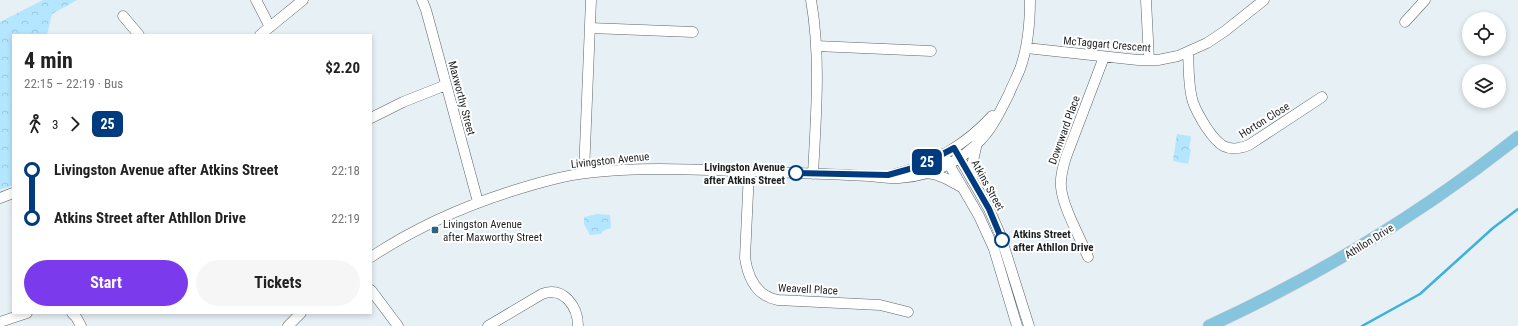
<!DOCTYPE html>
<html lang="en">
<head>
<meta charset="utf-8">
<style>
  :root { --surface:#fff; --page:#f6f6f6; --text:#222; --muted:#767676; --accent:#7c3aed }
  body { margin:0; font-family:"Roboto Condensed",sans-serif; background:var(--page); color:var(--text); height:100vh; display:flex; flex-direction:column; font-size:15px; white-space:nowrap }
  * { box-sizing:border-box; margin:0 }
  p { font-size:13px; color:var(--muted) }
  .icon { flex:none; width:22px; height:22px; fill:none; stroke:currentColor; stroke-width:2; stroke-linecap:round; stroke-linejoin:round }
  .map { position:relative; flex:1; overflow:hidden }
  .drawer { position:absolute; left:12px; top:34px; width:360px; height:280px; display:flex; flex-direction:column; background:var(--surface); border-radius:0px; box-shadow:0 2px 6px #0003 }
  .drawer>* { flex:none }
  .badge { padding:0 8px; border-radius:6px; font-size:14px; line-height:26px }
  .controls { position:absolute; left:1462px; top:12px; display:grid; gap:8px }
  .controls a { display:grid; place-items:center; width:44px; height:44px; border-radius:50%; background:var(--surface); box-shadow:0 2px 6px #0003; font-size:20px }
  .map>.badge { position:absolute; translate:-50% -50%; box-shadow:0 0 0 2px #fff }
  .legs { display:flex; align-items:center; gap:6px; height:44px; padding:0 12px; font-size:13px }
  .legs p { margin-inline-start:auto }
  .headline { display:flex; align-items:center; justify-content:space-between; height:68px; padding:0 12px }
  h1 { font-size:22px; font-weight:700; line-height:30px }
  .button { display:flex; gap:8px; margin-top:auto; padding:8px 12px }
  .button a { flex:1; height:46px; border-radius:24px; background:var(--accent); color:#fff; font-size:16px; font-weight:700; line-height:46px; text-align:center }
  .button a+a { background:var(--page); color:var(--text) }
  ul { padding:0 12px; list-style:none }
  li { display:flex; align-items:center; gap:14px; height:48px; font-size:15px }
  li i { display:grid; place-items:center; width:6px; height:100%; margin:0 5px; background:currentColor }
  li i::after { content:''; width:10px; height:10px; margin:-5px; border:3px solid; border-radius:50%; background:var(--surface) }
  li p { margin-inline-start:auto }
  li:first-child i { background:linear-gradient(#0000 50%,currentColor 0) }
  li:last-child i { background:linear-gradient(currentColor 50%,#0000 0) }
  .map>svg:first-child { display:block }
</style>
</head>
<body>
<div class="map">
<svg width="1518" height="326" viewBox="0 0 1518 326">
  <defs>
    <pattern id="park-crowns" width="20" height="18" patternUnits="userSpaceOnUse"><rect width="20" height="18" fill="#b4e6ff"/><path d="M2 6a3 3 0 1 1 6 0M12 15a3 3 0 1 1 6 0" fill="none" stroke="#9ac5da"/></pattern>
  </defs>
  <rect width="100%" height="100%" fill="#e7f0f4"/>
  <path fill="url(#park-crowns)" d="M43,0H77L52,14L47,35H13V185L0,190V22Z
    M1177,134L1190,136L1191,138L1189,148L1191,150L1188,164L1173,161Z
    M597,214L610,215L611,228L603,231L601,234L590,235L584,224V217Z"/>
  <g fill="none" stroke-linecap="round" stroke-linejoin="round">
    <path stroke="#3eb0de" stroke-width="2.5" d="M1362,326L1420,294L1493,228L1518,209"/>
    <defs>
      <path id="minor" d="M256,0L270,27
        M422,0L426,10L478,202
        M811,0C821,57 816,116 813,174
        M1146,0L1149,60
        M123,16L139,35
        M1405,22L1425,0
        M590,28L693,32
        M260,35L303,0
        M816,46L931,51
        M1026,48L1138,60H1158L1178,56L1207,43L1225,31L1264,0
        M1188,52C1189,68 1188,87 1193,102C1196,111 1201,119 1206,127C1218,145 1227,154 1249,145L1322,97
        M371,118L403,102L446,85
        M954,148L989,209L1000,234L1029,326
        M943,154L979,216L994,249L1017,326
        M749,171L745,258C748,278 756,296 778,300L880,305L908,312
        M584,173L591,0
        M928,173C941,175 951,181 963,188
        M895,174C931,165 967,144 992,116
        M972,180L973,161L977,143
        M0,198L13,193
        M371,257C415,228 459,208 509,192C534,184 560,176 586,173C635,167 684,169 733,171C779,172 824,174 869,176C879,177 889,179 899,178C936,176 974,155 993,124C999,114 1004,104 1009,94C1012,86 1017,77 1020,69C1028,47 1030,23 1030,0
        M1088,257C1080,237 1063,208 1061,187C1060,177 1063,167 1066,157L1104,57
        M371,290L398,326
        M72,313L76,317L81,326
        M0,322L27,313
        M288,326L301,313
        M488,326L542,294C564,286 578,307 578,326"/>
      <path id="major" d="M1209,326C1320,275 1422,213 1518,137"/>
    </defs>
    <use href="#minor" stroke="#5d6568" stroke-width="11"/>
    <use href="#major" stroke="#cdcece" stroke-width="13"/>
    <use href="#minor" stroke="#fff" stroke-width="10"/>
    <use href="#major" stroke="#87c4dd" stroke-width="12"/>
  </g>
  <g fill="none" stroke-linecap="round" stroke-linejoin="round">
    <defs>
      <path id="line-1" d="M796,173L888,175L920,166L954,148L989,209L1002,240"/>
    </defs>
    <use href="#line-1" stroke="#fff" stroke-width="9"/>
    <use href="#line-1" stroke="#003b80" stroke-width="6"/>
  </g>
  <g fill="#fff" stroke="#003b80" stroke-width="2">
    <circle cx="796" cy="173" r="7"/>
    <circle cx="1002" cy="240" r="7"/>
  </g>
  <rect fill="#2b657e" stroke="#fff" stroke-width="1.5" x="431" y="226" width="8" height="8" rx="2"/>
  <g text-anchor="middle" stroke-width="4" stroke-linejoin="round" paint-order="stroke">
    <g font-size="11" fill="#1d2022" stroke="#fff">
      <text transform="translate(1107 44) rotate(5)" y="4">McTaggart Crescent</text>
      <text transform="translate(462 98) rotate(75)" y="4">Maxworthy Street</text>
      <text transform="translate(1264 120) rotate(-32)" y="4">Horton Close</text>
      <text transform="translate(1064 130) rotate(-70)" y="4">Downward Place</text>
      <text transform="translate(610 160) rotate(-6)" y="4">Livingston Avenue</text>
      <text transform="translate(988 185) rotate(61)" y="4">Atkins Street</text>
      <text transform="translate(1369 241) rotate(-32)" y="4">Athllon Drive</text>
      <text transform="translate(808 289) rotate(3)" y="4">Weavell Place</text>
    </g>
    <g font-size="11" font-weight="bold" fill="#1d2022" stroke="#fff" text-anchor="end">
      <text x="785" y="171">Livingston Avenue<tspan x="785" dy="13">after Atkins Street</tspan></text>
      <text x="1013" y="238" text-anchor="start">Atkins Street<tspan x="1013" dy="13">after Athllon Drive</tspan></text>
    </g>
    <g font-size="11" fill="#1d2022" stroke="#fff" text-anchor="start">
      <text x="443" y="228">Livingston Avenue<tspan x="443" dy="13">after Maxworthy Street</tspan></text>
    </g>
  </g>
</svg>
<div class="controls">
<a><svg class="icon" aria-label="locate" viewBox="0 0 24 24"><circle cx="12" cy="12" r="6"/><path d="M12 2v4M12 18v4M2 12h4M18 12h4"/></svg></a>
<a><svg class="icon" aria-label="layers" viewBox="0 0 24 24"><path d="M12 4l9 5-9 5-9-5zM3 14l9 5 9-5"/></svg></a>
</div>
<b class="badge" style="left:927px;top:162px;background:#003b80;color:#fff">25</b>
<section class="drawer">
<div class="headline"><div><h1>4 min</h1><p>22:15 – 22:19 · Bus</p></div><b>$2.20</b></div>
<div class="legs"><svg class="icon" aria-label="walk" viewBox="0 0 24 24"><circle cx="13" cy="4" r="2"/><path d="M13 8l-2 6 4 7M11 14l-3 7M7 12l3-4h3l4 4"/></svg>3<svg class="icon" aria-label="forward" viewBox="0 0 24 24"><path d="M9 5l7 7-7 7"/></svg><b class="badge" style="background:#003b80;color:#fff">25</b></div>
<ul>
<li><i style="color:#003b80"></i><b>Livingston Avenue after Atkins Street</b><p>22:18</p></li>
<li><i style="color:#003b80"></i><b>Atkins Street after Athllon Drive</b><p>22:19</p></li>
</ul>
<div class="button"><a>Start</a><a>Tickets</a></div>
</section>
</div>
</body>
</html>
